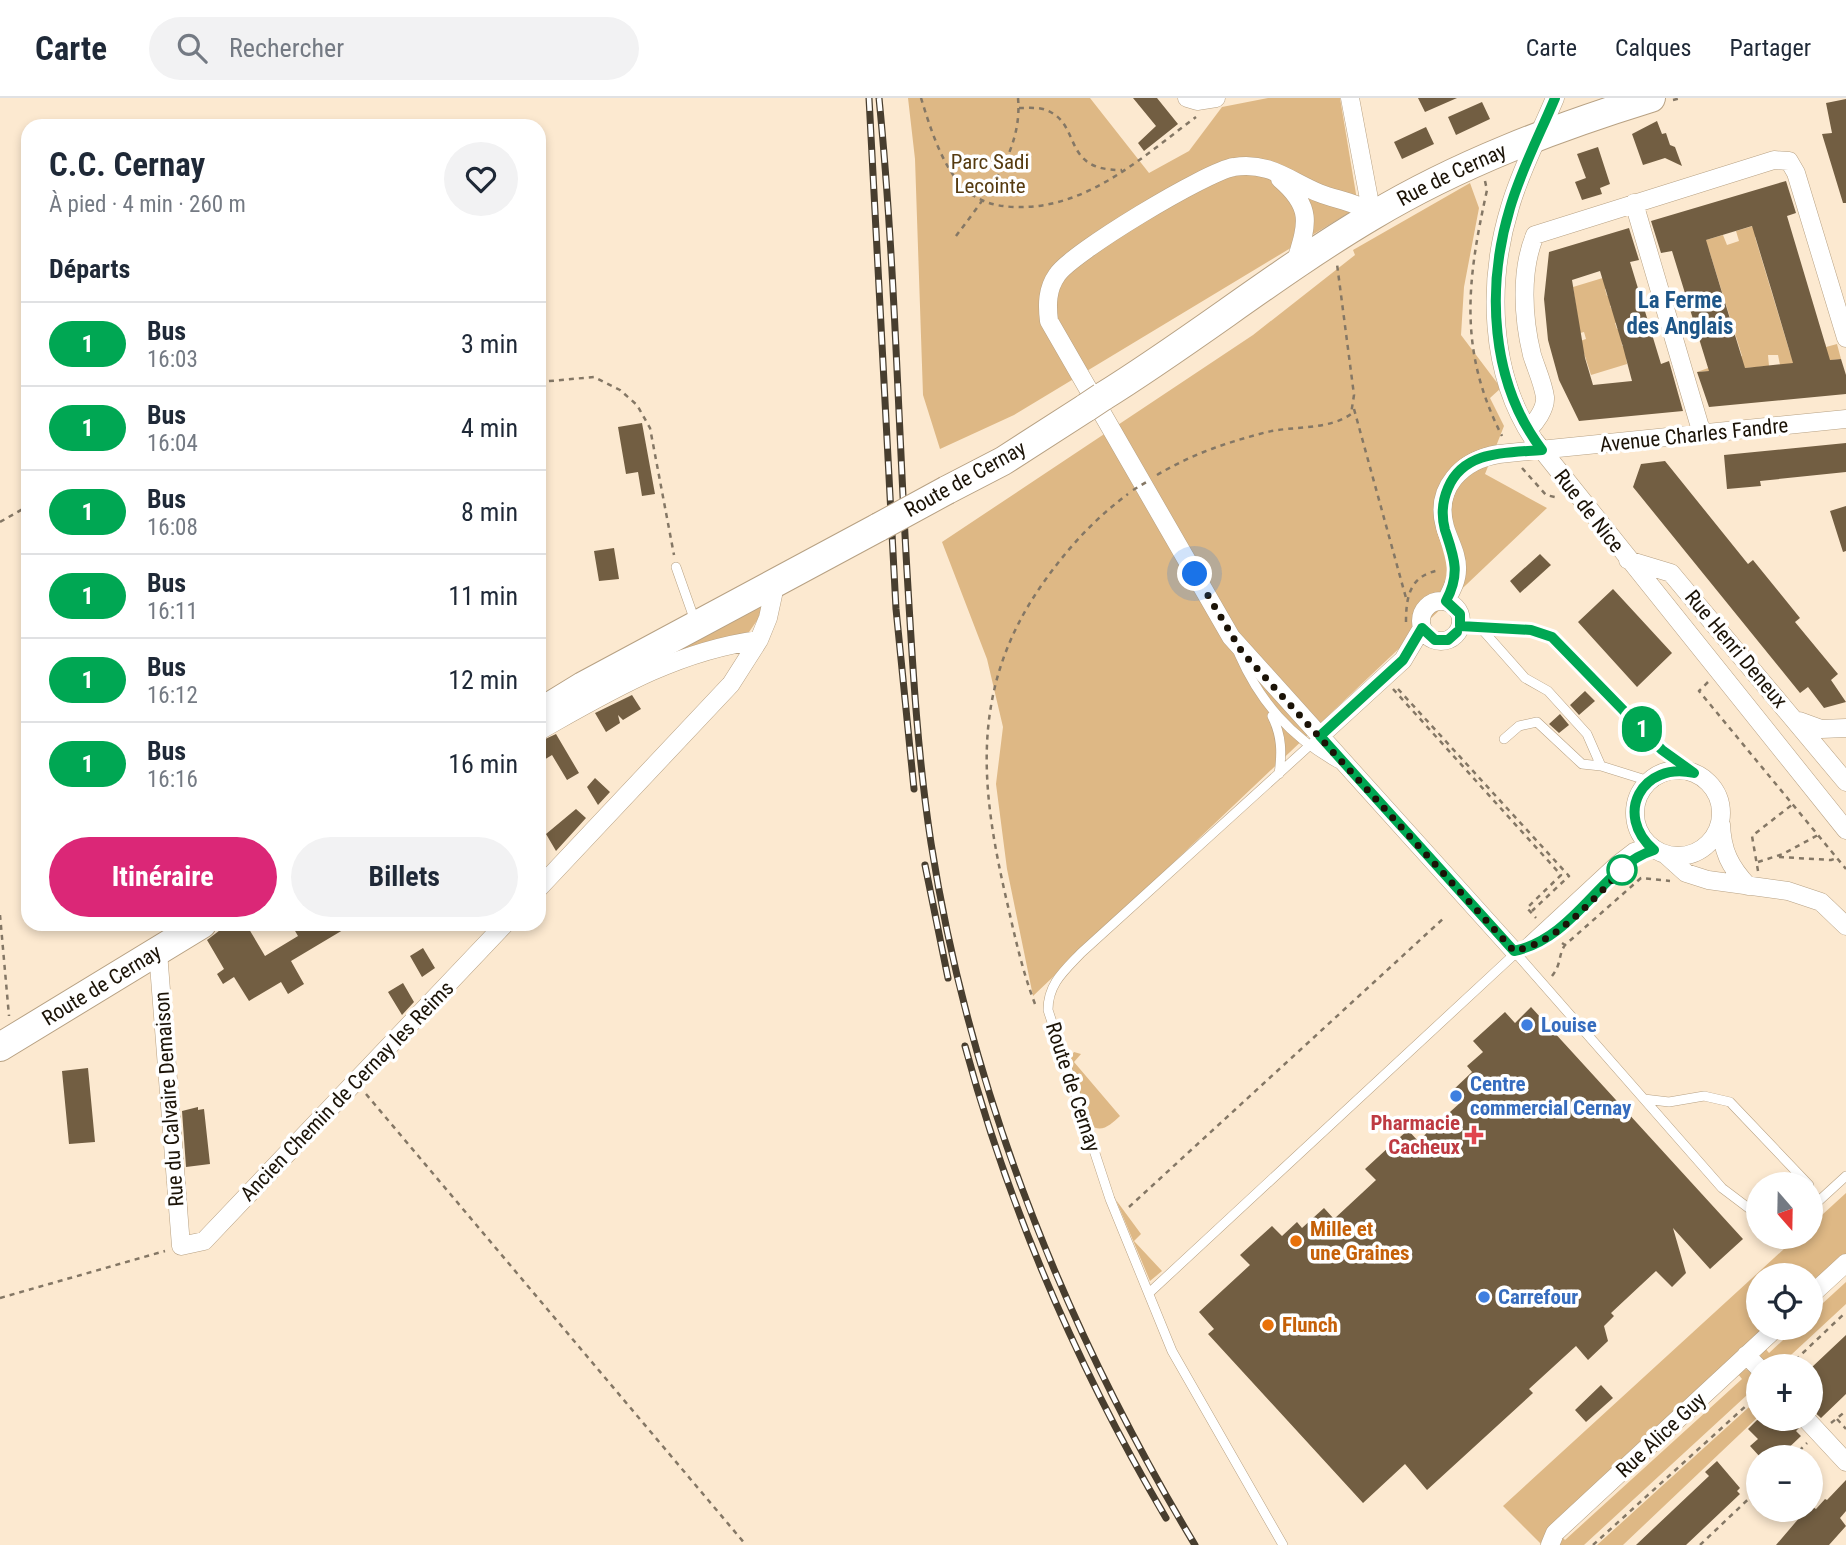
<!DOCTYPE html>
<html lang="fr">
<head>
<meta charset="utf-8">
<style>
  :root { --surface:#fff; --page:#f2f2f3; --text:#1f2937; --muted:#747a83; --line:#e0e1e3; --accent:#db2777 }
  body { margin:0; font-family:"Roboto Condensed",sans-serif; background:var(--page); color:var(--text); height:100vh; display:flex; flex-direction:column; font-size:26px; white-space:nowrap }
  * { box-sizing:border-box; margin:0 }
  p { font-size:23px; color:var(--muted) }
  .icon { flex:none; width:38px; height:38px; fill:none; stroke:currentColor; stroke-width:2; stroke-linecap:round; stroke-linejoin:round }
  .map { position:relative; flex:1; overflow:hidden }
  .panel { position:absolute; left:21px; top:21px; width:525px; height:812px; display:flex; flex-direction:column; background:var(--surface); border-radius:21px; box-shadow:0 4px 10px #0003 }
  .panel>* { flex:none }
  .badge { padding:0 14px; border-radius:23px; font-size:24px; line-height:46px }
  .needle { width:46px; rotate:160deg }
  .buttons { position:absolute; left:1746px; top:1074px; display:grid; gap:14px }
  .buttons a { display:grid; place-items:center; width:77px; height:77px; border-radius:50%; background:var(--surface); box-shadow:0 4px 10px #0003; font-size:35px }
  .you { position:absolute; width:35px; height:35px; margin:-18px; border:5px solid #fff; border-radius:50%; background:#1a73e8; box-shadow:0 0 0 10px #1a73e833 }
  .map>.badge { position:absolute; translate:-50% -50%; box-shadow:0 0 0 4px #fff }
  h2 { padding:0 28px; font-size:26px; line-height:63px }
  .round { display:grid; place-items:center; flex:none; width:74px; height:74px; border-radius:37px; background:var(--page) }
  .head { display:flex; align-items:center; justify-content:space-between; height:119px; padding:0 28px }
  h1 { font-size:33px; font-weight:700; line-height:52px }
  .cta { display:flex; gap:14px; margin-top:auto; padding:14px 28px }
  .cta a { flex:1; height:80px; border-radius:42px; background:var(--accent); color:#fff; font-size:28px; font-weight:700; line-height:80px; text-align:center }
  .cta a+a { background:var(--page); color:var(--text) }
  ul { padding:0; list-style:none }
  li { display:flex; align-items:center; gap:21px; height:84px; padding:0 28px; border-top:2px solid var(--line) }
  li div { flex:1 }
  li b { display:block; font-size:26px }
  li em { font-style:normal }
  li .badge { min-width:77px; font-weight:700; text-align:center }
  header { display:flex; align-items:center; gap:42px; box-sizing:border-box; height:98px; padding:0 35px; background:var(--surface); border-bottom:2px solid var(--line) }
  header strong { font-size:33px }
  nav { display:flex; gap:38px; margin-inline-start:auto; font-size:24px }
  .search { width:490px; height:63px; background:var(--page); display:flex; align-items:center; gap:18px; box-sizing:border-box; padding:0 24px; border-radius:38px; color:var(--muted); font-size:26px }
  .map>svg:first-child { display:block }
</style>
</head>
<body>
<header>
<strong>Carte</strong>
<div class="search"><svg class="icon" aria-label="search" viewBox="0 0 24 24"><circle cx="10" cy="10" r="6"/><path d="M15 15l6 6"/></svg>Rechercher</div>
<nav><a>Carte</a><a>Calques</a><a>Partager</a></nav>
</header>
<div class="map">
<svg width="1846" height="1447" viewBox="0 0 1846 1447">
  <rect width="100%" height="100%" fill="#fce9d0"/>
  <path fill="#deb885" d="M908,0H1090L1149,75L1189,53L1222,9L1268,0H1340L1357,102L1352,113L1014,317L940,351L923,297L915,61Z
    M1470,85L1479,110L1464,189L1461,237L1501,290L1490,300L1504,328L1485,376L1547,410L1033,898L1007,771L996,686L1003,629L987,561L942,444L1253,237L1355,157L1353,152Z
    M1787,118L1755,139L1790,255L1825,245L1826,249L1837,246L1841,261L1780,267L1778,257H1768L1769,268L1697,274L1742,258L1709,152H1672L1723,137L1727,147L1739,143L1736,133Z
    M1606,179L1609,190L1605,191L1607,198L1611,197L1614,206L1610,208L1619,224L1615,225L1617,231H1621L1622,248H1626L1629,258L1626,259L1627,266L1591,277L1580,243L1586,241L1584,234L1580,235L1573,189Z
    M760,508L763,514L749,534L664,559Z
    M1074,954L1081,956L1074,964L1120,1018C1111,1026 1102,1036 1090,1027L1069,961Z
    M1846,1095V1159L1811,1191V1178H1759V1230H1769L1542,1447L1503,1408L1797,1139H1811V1127Z
    M1116,1102L1141,1136L1134,1143L1162,1173L1150,1183Z
    M1846,1184V1206L1778,1269H1766L1760,1257L1765,1250L1769,1255L1796,1230H1811V1216Z
    M1744,1271L1751,1272L1759,1286L1584,1447H1555L1561,1438L1565,1442L1742,1281L1738,1276Z
    M1759,1300V1318L1623,1447H1597Z"/>
  <path fill="#725e42" fill-rule="evenodd" d="M1133,0H1157L1178,26L1144,53L1138,45L1156,28Z
    M1418,0H1457L1425,14Z
    M1846,1V105H1843L1822,36L1832,35L1826,5Z
    M1482,4L1490,21L1456,37L1448,19Z
    M1657,23L1662,36L1666,35L1670,47L1675,49L1682,68L1665,60L1643,67L1632,36Z
    M1426,29L1434,46L1402,61L1394,44Z
    M1598,49L1610,86L1600,90L1602,96L1582,102L1575,84L1586,80L1577,56Z
    M1786,83L1796,115L1787,118L1830,262L1841,261L1846,277V296L1709,309L1697,274L1709,273L1672,153L1661,155L1651,123ZM1752,128L1772,194L1793,265L1745,270L1706,142Z
    M1629,130L1639,162L1630,164L1661,266L1669,263L1683,313L1579,323L1559,282L1548,242L1544,201L1549,154ZM1600,173L1623,249L1632,283L1593,287L1585,260L1572,182Z
    M642,325L655,396L642,398L638,374L626,376L618,329Z
    M1846,345V374L1760,383L1761,388L1727,391L1724,357Z
    M1665,363L1748,466L1753,462L1800,520L1795,524L1838,576L1831,582L1846,604L1824,610L1808,589L1800,595L1633,389L1641,366Z
    M1846,408V453L1843,454L1830,413Z
    M614,450L619,481L599,483L594,453Z
    M1540,456L1551,467L1520,495L1510,483Z
    M1613,491L1672,555L1637,589L1578,524Z
    M1585,593L1595,603L1579,617L1570,607Z
    M632,597L641,611L623,622L618,617L620,625L606,634L595,615Z
    M1560,616L1569,627L1559,635L1549,626Z
    M556,636L579,675L567,682L552,657L539,665V644Z
    M595,680L610,694L598,707L587,689Z
    M576,711L586,720L556,753L546,736Z
    M228,826H246L265,858L298,838L291,826H353L291,863L304,886L288,896L281,884L249,903L234,879L223,886L217,876L224,871L207,842Z
    M423,850L435,870L422,879L410,858Z
    M403,885L414,904L402,917L388,894Z
    M1531,909L1743,1141L1710,1171L1673,1130L1686,1175L1672,1189L1656,1173L1611,1215L1614,1218L1604,1228L1608,1243L1588,1262L1576,1248L1529,1291L1533,1295L1427,1392L1405,1366L1363,1405L1208,1236L1214,1231L1199,1214L1250,1167L1240,1157L1272,1128L1282,1138L1297,1124L1302,1130L1324,1110L1334,1121L1376,1082L1365,1071L1390,1048L1408,1032L1418,1043L1461,1004L1451,994L1472,974L1467,968L1483,954L1473,943L1505,914L1515,925Z
    M88,970L95,1044L69,1046L62,973Z
    M198,1009V1012L204,1011L210,1066L186,1069L182,1013Z
    M1846,1237V1296L1821,1320L1811,1311V1270Z
    M1601,1287L1613,1300L1586,1324L1575,1312Z
    M1758,1321H1795L1799,1330L1796,1333L1801,1338L1778,1360H1761L1750,1348L1758,1341L1748,1331Z
    M1717,1363L1740,1390L1737,1393L1740,1396L1686,1447H1636L1709,1378L1705,1374Z
    M1846,1382V1413L1840,1420L1846,1428L1829,1447H1776L1806,1412H1811V1408L1816,1411L1825,1401L1827,1402Z"/>
  <g fill="none" stroke-linecap="round" stroke-linejoin="round">
    <defs>
      <path id="lane" d="M676,469L695,523
        M1460,528L1531,532L1552,539L1662,652L1694,675
        M1479,528L1525,580L1548,593L1587,636L1601,668L1649,683
        M1239,556C1260,604 1291,639 1337,665
        M1272,618C1282,638 1282,655 1279,676
        M1504,641L1519,628L1537,624L1582,666L1601,668
        M1514,853L1722,1090L1759,1118
        M1516,853C1575,840 1601,769 1654,752
        M1644,1001L1669,1004L1704,998L1730,1004L1809,1087
        M1811,1110L1846,1078
        M1149,1195L1615,763L1632,750L1646,745
        M1283,1447L1172,1253L1110,1101L1048,912C1048,886 1064,873 1081,855L1320,638"/>
      <path id="street" d="M1187,0L1197,3L1216,0
        M1350,0L1372,117
        M1555,0C1540,36 1521,71 1510,109C1487,184 1489,275 1534,342L1846,732
        M1280,81C1314,110 1307,127 1295,166
        M1634,105L1702,336
        M1372,117C1356,103 1339,103 1319,95C1290,83 1268,63 1234,69C1207,73 1071,155 1057,177C1047,191 1047,207 1049,223L1231,539L1514,853
        M1528,332C1535,325 1546,311 1545,299C1543,285 1536,270 1532,257C1523,220 1520,173 1535,137L1774,62L1789,63L1796,75L1846,240
        M1628,462L1671,475L1846,684
        M1421 523a20 20 0 1 1 40 0a20 20 0 1 1-40 0Z
        M1446,503C1451,493 1457,483 1457,472C1458,457 1449,443 1445,429C1434,390 1462,362 1499,356L1846,321
        M1799,623L1821,631L1846,630
        M539,633C610,593 676,553 759,542
        M1320,638L1403,562L1422,530
        M1635 715a43 43 0 1 1 86 0a43 43 0 1 1-86 0Z
        M1721,726C1722,753 1730,769 1748,788
        M1666,757L1686,775L1708,782L1788,793L1821,804L1846,828
        M539,790L731,586L759,542L768,520L773,497L770,487
        M158,854L181,1148L204,1143L505,826
        M1811,1197L1846,1165
        M1746,1257L1759,1270
        M1806,1321L1846,1364
        M1550,1447L1555,1435L1776,1230"/>
      <g id="primary">
        <path id="s1" d="M1102,299C1194,242 1279,173 1372,118C1459,66 1554,30 1651,0"/>
        <path d="M947,392L1003,363L1087,309"/>
        <path d="M539,615L583,588L879,429"/>
        <path id="s2" d="M0,949L202,826"/>
      </g>
    </defs>
    <use href="#lane" stroke="#b7a183" stroke-width="10"/>
    <use href="#street" stroke="#b7a183" stroke-width="19"/>
    <use href="#primary" stroke="#b7a183" stroke-width="30"/>
    <path stroke="#847765" stroke-width="2.5" stroke-dasharray="5 5" stroke-linecap="butt" d="M921,0C930,29 942,69 965,91C980,104 994,108 1014,109C1086,112 1141,60 1196,19
      M1673,2L1681,0
      M1019,10C1027,10 1039,9 1046,12C1083,26 1060,73 1122,72
      M1485,83L1487,92C1467,183 1458,252 1502,338
      M956,138C986,98 1023,53 1018,0
      M539,284L594,279L620,292L637,307L650,330L674,457
      M1354,311L1406,500
      M1522,370L1546,397L1559,400
      M1157,377C1192,356 1228,344 1267,334C1292,328 1330,332 1351,316L1354,297L1337,166
      M0,424L28,408
      M1406,524C1406,498 1410,477 1440,472
      M1708,584L1699,593L1846,771
      M1393,591L1561,777L1527,810L1536,820
      M1398,591L1569,778L1532,813
      M1779,759L1831,762L1837,760
      M1758,764L1783,756L1818,737
      M1758,773L1752,738L1793,706
      M0,817L9,918
      M1562,845L1565,847L1641,780L1670,783
      M1552,878C1562,865 1558,857 1565,847
      M1035,906C1022,872 1015,839 1007,804C980,688 970,591 1041,488C1066,452 1093,422 1128,396
      M366,996L746,1447
      M1129,1109L1445,819
      M0,1200L165,1153
      M1788,1269L1846,1214
      M1837,1321L1846,1331
      M1831,1325L1846,1313
      M1792,1360L1807,1345
      M1593,1447L1759,1296
      M1700,1447L1759,1391"/>
    <use href="#lane" stroke="#fff" stroke-width="9"/>
    <use href="#street" stroke="#fff" stroke-width="18"/>
    <use href="#primary" stroke="#fff" stroke-width="28"/>
    <defs>
      <path id="rail" d="M869,0L896,511L914,691
        M879,0C895,162 898,327 908,490C913,575 918,660 931,745C970,996 1065,1230 1195,1447
        M925,767L948,880
        M965,948C1010,1114 1079,1272 1166,1420"/>
    </defs>
    <use href="#rail" stroke="#483e2f" stroke-width="7"/>
    <use href="#rail" stroke="#fff" stroke-width="4.5" stroke-dasharray="13" stroke-linecap="butt"/>
    <defs>
      <path id="primary-bridge" d="M1087,309L1102,299
        M879,429L947,392"/>
    </defs>
    <use href="#primary-bridge" stroke="#b7a183" stroke-width="30" stroke-linecap="butt"/>
    <path stroke="#847765" stroke-width="2.5" stroke-dasharray="5 5" stroke-linecap="butt" d="M1133,392L1150,382"/>
    <use href="#primary-bridge" stroke="#fff" stroke-width="28"/>
  </g>
  <g fill="none" stroke-linecap="round" stroke-linejoin="round">
    <defs>
      <path id="line" d="M1457,534L1448,542H1435L1422,530L1403,562L1320,638L1514,853C1576,840 1602,768 1654,752C1613,717 1642,663 1694,675L1662,652L1552,539L1531,532L1460,528V516L1446,503C1461,475 1454,459 1445,432C1441,417 1442,404 1448,390C1464,352 1507,355 1542,352C1490,284 1486,189 1510,110C1521,72 1540,36 1555,0"/>
    </defs>
    <use href="#line" stroke="#fff" stroke-width="16"/>
    <use href="#line" stroke="#00a753" stroke-width="10"/>
    <path stroke="#1b1307" stroke-width="7" stroke-dasharray="0 12.6" d="M1195,476L1242,554L1514,853C1558,844 1591,803 1622,772"/>
  </g>
  <circle fill="#fff" stroke="#00a753" stroke-width="3.5" cx="1622" cy="772" r="14"/>
  <g fill="#3f7fe0" stroke="#fff" stroke-width="2.5">
    <circle cx="1527" cy="927" r="7"/>
    <circle cx="1456" cy="998" r="7"/>
    <circle cx="1484" cy="1199" r="7"/>
  </g>
  <path fill="#e0444e" stroke="#fff" stroke-width="2.5" d="M1470.5 1026.5h7v7h7v7h-7v7h-7v-7h-7v-7h7z"/>
  <g fill="#e8710a" stroke="#fff" stroke-width="2.5">
    <circle cx="1296" cy="1143" r="7"/>
    <circle cx="1268" cy="1227" r="7"/>
  </g>
  <g text-anchor="middle" stroke-width="7" stroke-linejoin="round" paint-order="stroke">
    <g font-size="21" fill="#563b10" stroke="#fff">
      <text x="990" y="71">Parc Sadi<tspan x="990" dy="24">Lecointe</tspan></text>
    </g>
    <g font-size="21" fill="#1b1307" stroke="#fff">
      <text dy="7" stroke="none"><textPath href="#s1" startOffset="415">Rue de Cernay</textPath></text>
      <text transform="translate(1694 337) rotate(-6)" y="7">Avenue Charles Fandre</text>
      <text transform="translate(965 381) rotate(-29)" y="7">Route de Cernay</text>
      <text transform="translate(1589 413) rotate(52)" y="7">Rue de Nice</text>
      <text transform="translate(1736 551) rotate(50)" y="7">Rue Henri Deneux</text>
      <text dy="7" stroke="none"><textPath href="#s2" startOffset="119">Route de Cernay</textPath></text>
      <text transform="translate(1073 989) rotate(72)" y="7">Route de Cernay</text>
      <text transform="translate(347 993) rotate(-46)" y="7">Ancien Chemin de Cernay les Reims</text>
      <text transform="translate(169 1001) rotate(-94)" y="7">Rue du Calvaire Demaison</text>
      <text transform="translate(1661 1337) rotate(-43)" y="7">Rue Alice Guy</text>
    </g>
    <g font-size="21" font-weight="bold" fill="#366cbe" stroke="#fff" text-anchor="start">
      <text x="1541" y="934">Louise</text>
      <text x="1470" y="993">Centre<tspan x="1470" dy="24">commercial Cernay</tspan></text>
      <text x="1498" y="1206">Carrefour</text>
    </g>
    <g font-size="21" font-weight="bold" fill="#be3a42" stroke="#fff" text-anchor="end">
      <text x="1460" y="1032">Pharmacie<tspan x="1460" dy="24">Cacheux</tspan></text>
    </g>
    <g font-size="21" font-weight="bold" fill="#c56008" stroke="#fff" text-anchor="start">
      <text x="1310" y="1138">Mille et<tspan x="1310" dy="24">une Graines</tspan></text>
      <text x="1282" y="1234">Flunch</text>
    </g>
    <g font-size="23" font-weight="bold" fill="#1e5688" stroke="#fff">
      <text x="1680" y="210">La Ferme<tspan x="1680" dy="26">des Anglais</tspan></text>
    </g>
  </g>
</svg>
<div class="buttons">
<a><svg class="needle" viewBox="-14 -14 28 28"><path d="M0-13l5 13h-10z" fill="#e53935"/><path d="M0 13l5-13h-10z" fill="#747a83"/></svg></a>
<a><svg class="icon" aria-label="locate" viewBox="0 0 24 24"><circle cx="12" cy="12" r="6"/><path d="M12 2v4M12 18v4M2 12h4M18 12h4"/></svg></a>
<a>+</a>
<a>−</a>
</div>
<div class="you" style="left:1195px;top:476px"></div>
<b class="badge" style="left:1642px;top:631px;background:#00a753;color:#fff">1</b>
<section class="panel">
<div class="head"><div><h1>C.C. Cernay</h1><p>À pied · 4 min · 260 m</p></div><a class="round"><svg class="icon" aria-label="heart" viewBox="0 0 24 24"><path d="M12 20l-8-8c-3-5 5-10 8-4 3-6 11-1 8 4z"/></svg></a></div>
<h2>Départs</h2>
<ul>
<li><span class="badge" style="background:#00a753;color:#fff">1</span><div><b>Bus</b><p>16:03</p></div><em>3 min</em></li>
<li><span class="badge" style="background:#00a753;color:#fff">1</span><div><b>Bus</b><p>16:04</p></div><em>4 min</em></li>
<li><span class="badge" style="background:#00a753;color:#fff">1</span><div><b>Bus</b><p>16:08</p></div><em>8 min</em></li>
<li><span class="badge" style="background:#00a753;color:#fff">1</span><div><b>Bus</b><p>16:11</p></div><em>11 min</em></li>
<li><span class="badge" style="background:#00a753;color:#fff">1</span><div><b>Bus</b><p>16:12</p></div><em>12 min</em></li>
<li><span class="badge" style="background:#00a753;color:#fff">1</span><div><b>Bus</b><p>16:16</p></div><em>16 min</em></li>
</ul>
<div class="cta"><a>Itinéraire</a><a>Billets</a></div>
</section>
</div>
</body>
</html>
